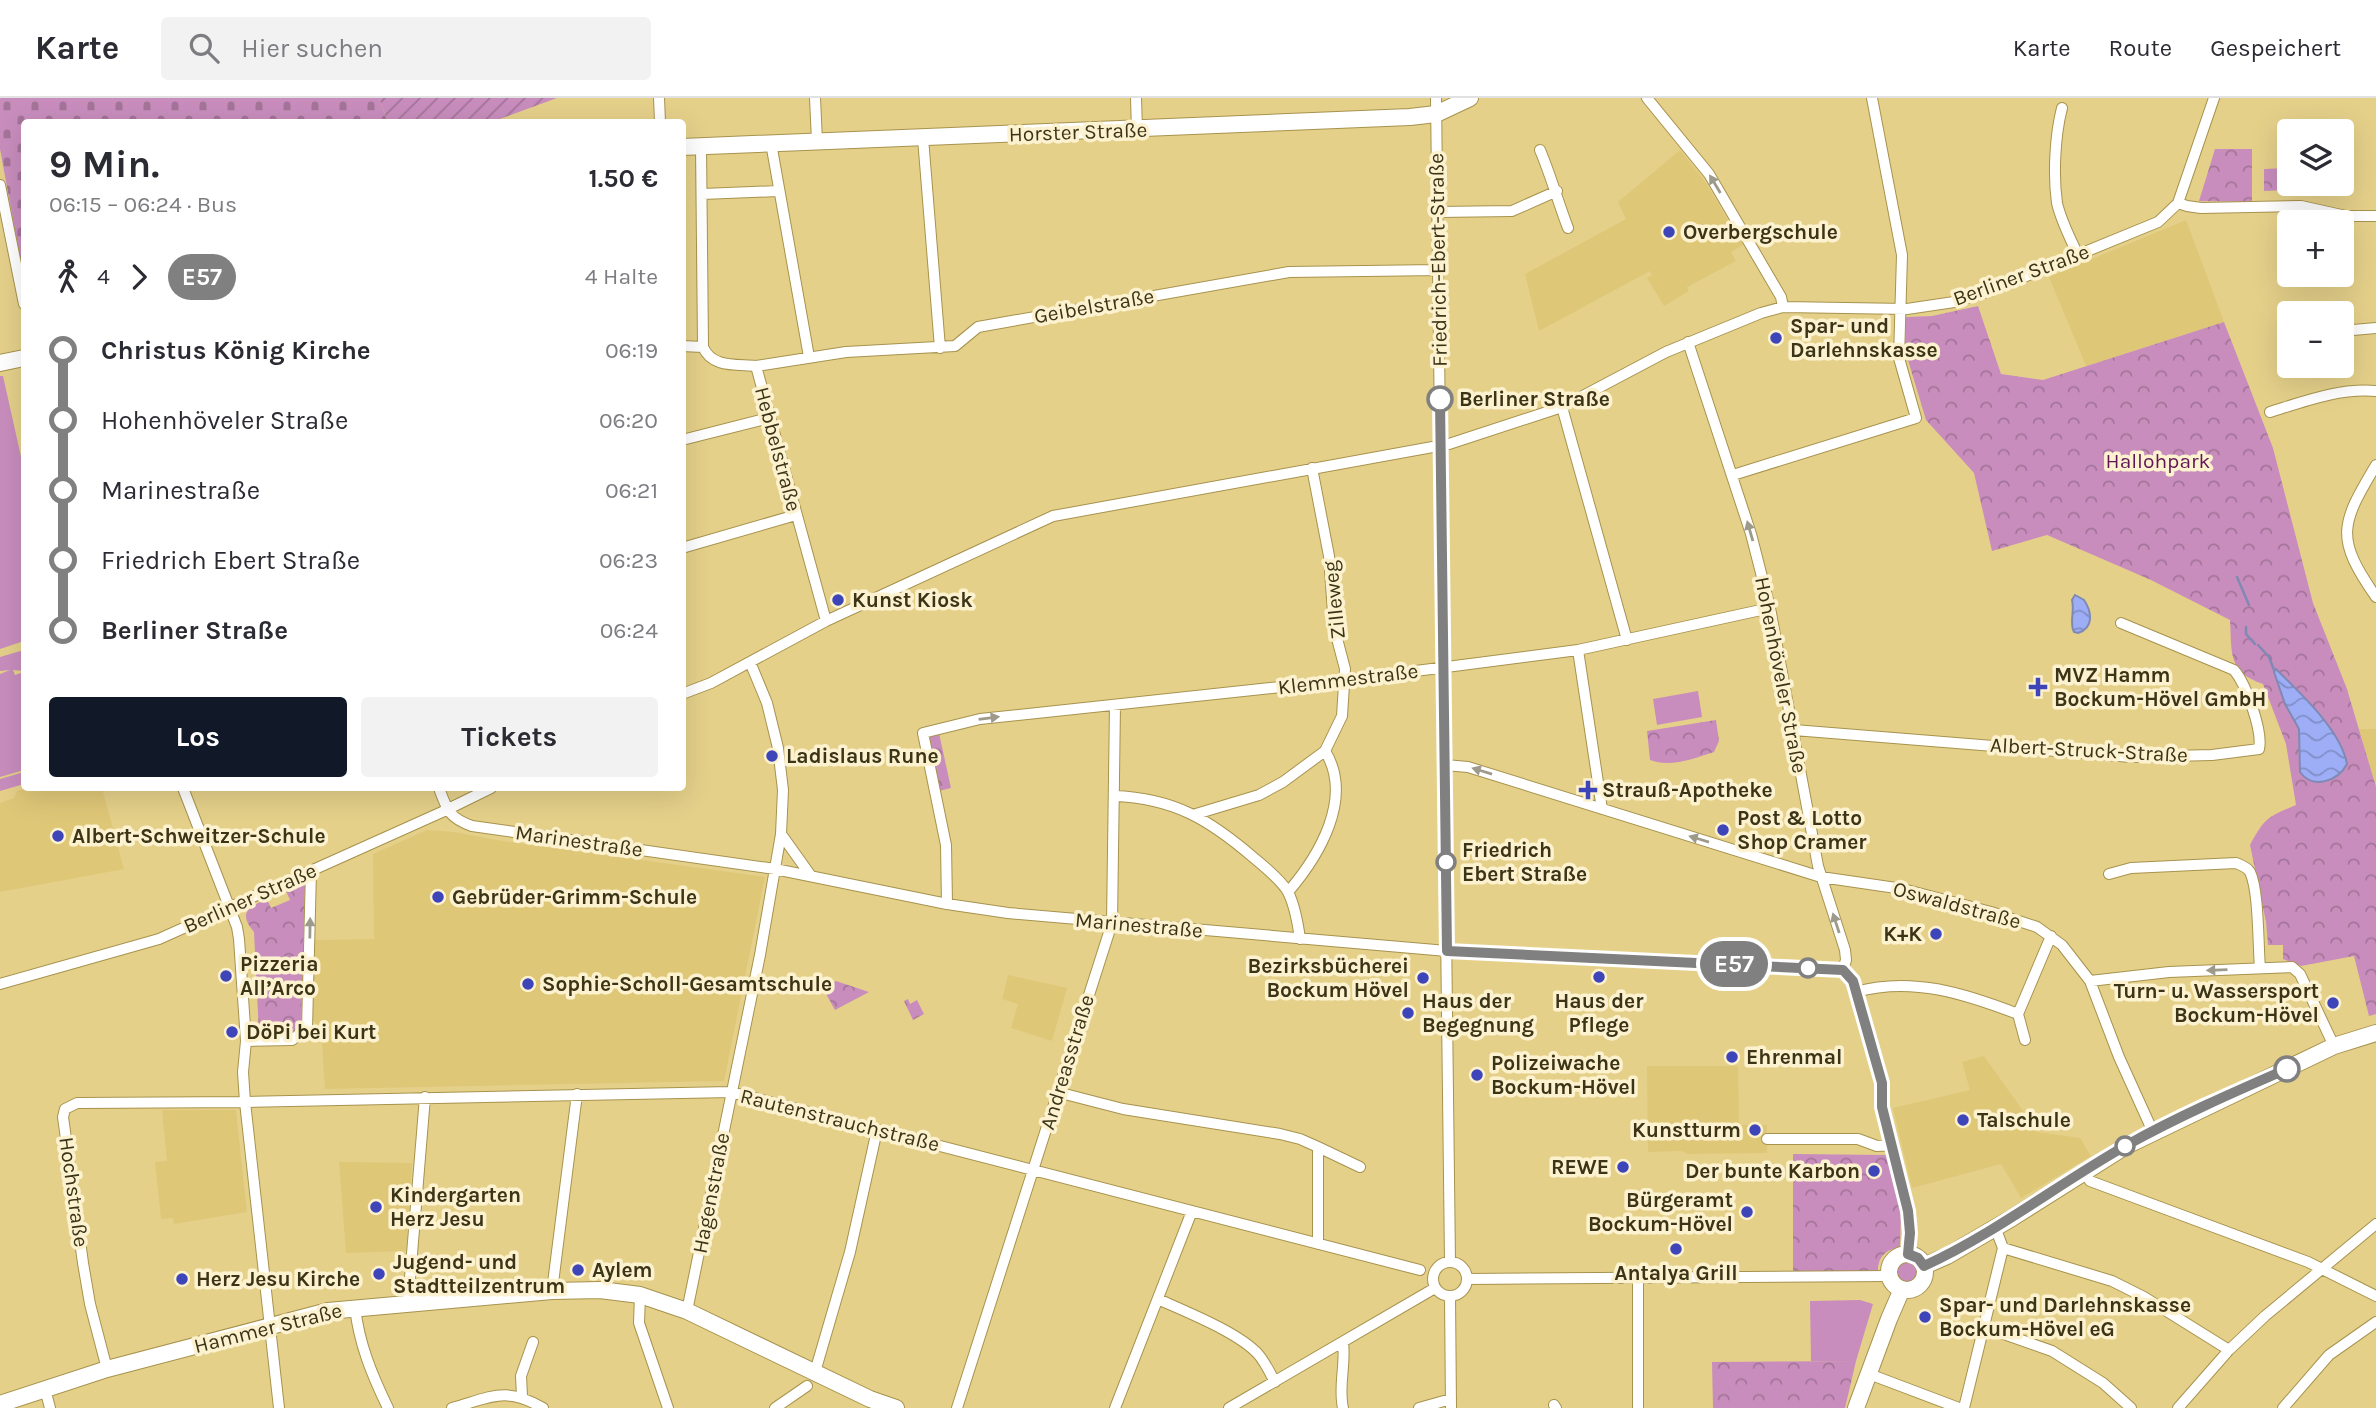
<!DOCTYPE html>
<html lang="de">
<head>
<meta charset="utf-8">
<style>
  :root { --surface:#fff; --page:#f2f2f3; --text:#2b2b33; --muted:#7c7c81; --line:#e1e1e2; --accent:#111827 }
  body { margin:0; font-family:Karla,sans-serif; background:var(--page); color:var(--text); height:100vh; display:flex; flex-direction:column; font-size:26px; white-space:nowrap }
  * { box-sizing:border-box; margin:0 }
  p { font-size:23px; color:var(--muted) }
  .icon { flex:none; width:38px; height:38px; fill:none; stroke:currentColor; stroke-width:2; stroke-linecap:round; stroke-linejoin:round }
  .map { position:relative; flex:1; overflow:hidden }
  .details { position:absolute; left:21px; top:21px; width:665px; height:672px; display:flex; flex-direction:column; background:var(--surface); border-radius:7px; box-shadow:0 7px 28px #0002 }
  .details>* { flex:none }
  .badge { padding:0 14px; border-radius:23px; font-size:24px; line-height:46px }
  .controls { position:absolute; left:2277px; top:21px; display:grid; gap:14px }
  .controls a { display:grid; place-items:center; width:77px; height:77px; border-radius:7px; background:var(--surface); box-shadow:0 7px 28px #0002; font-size:35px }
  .map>.badge { position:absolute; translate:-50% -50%; box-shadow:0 0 0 4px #fff }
  .legs { display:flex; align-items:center; gap:10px; height:77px; padding:0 28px; font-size:23px }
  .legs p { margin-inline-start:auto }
  .overview { display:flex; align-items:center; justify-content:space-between; height:119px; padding:0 28px }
  h1 { font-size:38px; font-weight:700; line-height:52px }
  .primary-button { display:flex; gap:14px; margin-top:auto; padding:14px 28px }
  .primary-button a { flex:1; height:80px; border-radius:7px; background:var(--accent); color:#fff; font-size:28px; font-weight:700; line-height:80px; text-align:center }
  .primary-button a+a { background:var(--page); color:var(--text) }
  ul { padding:0 28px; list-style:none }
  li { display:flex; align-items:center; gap:24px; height:70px; font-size:26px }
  li i { display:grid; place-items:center; width:10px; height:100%; margin:0 9px; background:currentColor }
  li i::after { content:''; width:18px; height:18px; margin:-9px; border:5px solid; border-radius:50%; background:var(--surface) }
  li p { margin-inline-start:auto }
  li:first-child i { background:linear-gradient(#0000 50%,currentColor 0) }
  li:last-child i { background:linear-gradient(currentColor 50%,#0000 0) }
  header { display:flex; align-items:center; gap:42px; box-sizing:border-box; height:98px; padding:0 35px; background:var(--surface); border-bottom:2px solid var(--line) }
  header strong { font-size:33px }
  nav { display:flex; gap:38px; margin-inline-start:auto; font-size:24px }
  .search { width:490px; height:63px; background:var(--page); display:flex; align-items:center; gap:18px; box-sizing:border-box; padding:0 24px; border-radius:7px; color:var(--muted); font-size:26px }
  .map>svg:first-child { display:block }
</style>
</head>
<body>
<header>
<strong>Karte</strong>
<div class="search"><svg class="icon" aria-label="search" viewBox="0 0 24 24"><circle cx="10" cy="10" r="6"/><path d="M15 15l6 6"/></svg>Hier suchen</div>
<nav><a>Karte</a><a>Route</a><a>Gespeichert</a></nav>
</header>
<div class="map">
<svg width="2376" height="1310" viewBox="0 0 2376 1310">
  <defs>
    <pattern id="cemetery-stones" width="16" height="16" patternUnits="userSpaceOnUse" patternTransform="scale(1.75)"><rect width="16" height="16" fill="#c88dbd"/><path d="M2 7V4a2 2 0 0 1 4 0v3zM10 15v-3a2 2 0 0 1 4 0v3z" fill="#a47499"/></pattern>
    <pattern id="park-crowns" width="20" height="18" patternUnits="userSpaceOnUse" patternTransform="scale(1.75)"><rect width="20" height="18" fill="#c88dbd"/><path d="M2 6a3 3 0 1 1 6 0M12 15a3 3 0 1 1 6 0" fill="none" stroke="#a47499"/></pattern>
    <pattern id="garden-furrows" width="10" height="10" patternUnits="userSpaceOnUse" patternTransform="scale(1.75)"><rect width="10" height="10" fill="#c88dbd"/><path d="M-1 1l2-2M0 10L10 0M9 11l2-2" fill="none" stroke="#a47499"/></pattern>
    <pattern id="water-waves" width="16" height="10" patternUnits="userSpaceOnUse" patternTransform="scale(1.75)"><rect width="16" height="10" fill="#9daef7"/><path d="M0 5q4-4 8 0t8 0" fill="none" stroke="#818ec7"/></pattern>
  </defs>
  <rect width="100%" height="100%" fill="#e5d08a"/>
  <path fill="#dfc778" d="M1680,52L1704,82L1743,147L1731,154L1736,163L1687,189L1689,193L1664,208L1647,180L1652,177L1650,173L1539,233L1525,176L1626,121L1618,104Z
    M2186,122L2224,224L2086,268L2049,179Z
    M2359,631H2376V689L2372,677Z
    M30,690H102L124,771L0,794V705L14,700L17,693Z
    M427,732L454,734L502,743L765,779L724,983L325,991L321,932L311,919L314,842L374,841L373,756Z
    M1008,877L1067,890L1052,943L1011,930L1018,906L1002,901Z
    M1984,958L2038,1034L2080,1040L2091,1058L2021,1100L2001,1066L1912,1090L1893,1010L1970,992L1962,964Z
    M1647,968H1738L1739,1027H1767V1055L1688,1056L1681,1053L1648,1054Z
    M162,1012H236L247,1114L174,1126L173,1120L161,1121L155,1064L167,1063Z
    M339,1064L412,1065L406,1153L346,1155Z"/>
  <path fill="#c88dbd" d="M0,278H3L24,372V543L0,551Z
    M24,552V573L13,572L15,577L24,574V672L0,679V576L10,572L0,573V559Z
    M1698,593L1702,619L1657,627L1653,601Z
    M24,674V686L0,693V681Z
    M1897 1174a10 10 0 1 1 20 0a10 10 0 1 1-20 0Z
    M1860,1202L1873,1206L1856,1263H1811L1810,1203Z"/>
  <path fill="url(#cemetery-stones)" d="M0,0H379L388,24H24V181L0,51Z"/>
  <path fill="url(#park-crowns)" d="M2215,51H2252V104L2199,103Z
    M2289,70L2291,92L2264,93V71Z
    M1978,208L2001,276L2043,282L2224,224L2273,350L2313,505L2347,591L2376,689V916L2369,918L2354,858L2301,868L2283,861V847H2268L2266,824L2250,747C2265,720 2267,719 2296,707L2286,646L2263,586C2227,574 2232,554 2230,522L2151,482L2047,437L1992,453L1974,375L1926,322L1905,252L1906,219L1932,218Z
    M1716,622L1719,643L1714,654C1695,660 1670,670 1650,662L1647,633Z
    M939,635L951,690L939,693L927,638Z
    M305,785L301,926C295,938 272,941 259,936L254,834C238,815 248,809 267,801L271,810L290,802L286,793Z
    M826,882L829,887L836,883L869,894L835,912L820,885Z
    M908,901L910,906L917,902L924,916L913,922L904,903Z
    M1793,1056L1887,1057L1901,1115L1900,1149C1886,1152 1878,1158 1878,1173L1793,1175Z
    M1856,1263L1845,1310H1713L1712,1264Z"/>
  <path fill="url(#garden-furrows)" d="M379,0H557L492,24H388Z"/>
  <path fill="url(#water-waves)" stroke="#8089b4" stroke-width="2" d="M2075,497L2084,502C2092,514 2094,530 2078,535L2074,534C2069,525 2075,513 2072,502Z
    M2276,571C2300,595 2341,632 2347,666C2338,683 2313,692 2300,674L2299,631L2285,606L2274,574Z"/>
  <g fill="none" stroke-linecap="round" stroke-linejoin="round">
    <path stroke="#8089b4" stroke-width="2.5" d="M2237,479L2249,507
      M2246,529V536L2255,546
      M2258,547L2269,559L2274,572"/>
    <defs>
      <path id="street" d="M659,0L660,24
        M815,0L817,43
        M1136,0L1137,32
        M1436,0L1450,1163
        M1647,0L1709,76L1781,199L1783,209
        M2062,10C2055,37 2053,77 2057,105C2061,123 2070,140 2078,157
        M923,40L940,250
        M771,45L809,259
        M701,48L703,249C712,270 736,266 756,268L826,523
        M1540,52C1551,78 1558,104 1568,130
        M0,87L24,206
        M702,96L778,93
        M2178,105L2187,108L2201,110L2301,108L2346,118H2376
        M1438,114L1512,113L1557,93
        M2342,233L2376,230
        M1688,244L1751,436L1770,510L1818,768L1845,852L1846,862L1843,872
        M2284,247L2289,246
        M682,248L703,249
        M756,268L846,254L955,248L978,229L1289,174L1439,172
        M1562,309L1627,542
        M2270,314C2305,303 2339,290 2376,293
        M682,342L769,320
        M2376,367C2340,427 2335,440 2376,499
        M1733,377L1916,320L1899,260L1902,157L1872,0
        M682,450L796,417
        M1578,552L1602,711
        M682,596L711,585L826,523L1053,418L1449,346L1562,309L1666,254L1761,215L1783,209L1907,211L1954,204L1987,194L2158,124L2178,105L2214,0
        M1794,632L2131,659L2212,657L2259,651C2263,633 2246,586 2234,572L2121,525
        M1445,667L1468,669L1821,779L1903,791L1991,814L2037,829L2062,847L2090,883L2119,959L2153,1034
        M183,690L237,829L239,841L246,943L243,974L245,1004L279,1310
        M439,690C447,712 449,720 472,728L775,771L947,806L1008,815L1447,853L1843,872
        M1114,698C1174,700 1210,722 1254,760C1265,769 1281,782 1288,794C1295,808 1298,826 1300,841
        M1196,716L1259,697L1283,684L1325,653L1342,618L1345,571L1334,529L1329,458L1312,370
        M781,736L811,778
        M2109,776L2131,770L2236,765C2241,767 2247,769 2250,774C2259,792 2258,848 2260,870
        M1288,794C1319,758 1354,700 1325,653
        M947,806L946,747L923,635L980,621L1346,582L1578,552L1770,510
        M1843,872L1853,883L1882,985V1009L1908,1113L1910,1135L1908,1156
        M2090,883L2169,874L2292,869L2300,876L2334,948
        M0,886L159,841L442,714L491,690
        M1856,894C1912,878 1966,896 2018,916L2051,838
        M2018,916L2025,942
        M246,943L292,942L307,930L311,773
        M1057,994L1123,1011L1280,1036L1300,1041L1318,1049V1146
        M1767,1041H1858L1877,1048L1892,1047
        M1318,1049L1360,1069
        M2084,1074L2090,1083L2308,1164L2376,1198
        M2003,1150L2112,1183L2144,1199L2229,1252
        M1433 1181a17 17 0 1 1 34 0a17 17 0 1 1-34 0Z
        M1638,1180V1310
        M1467,1181L1889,1178
        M552,1193L577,996
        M640,1197L639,1225L668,1310
        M1450,1198L1451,1310
        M1158,1201C1186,1214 1238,1234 1258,1256C1265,1264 1270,1275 1275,1284
        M408,1204L425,999
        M355,1209C359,1246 372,1277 388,1310
        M687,1213L760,857L781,736L783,692L778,650L767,605L750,564
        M1984,1229L2052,1253L2103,1285L2131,1310
        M107,1271L90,1206L83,1165L63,1019L65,1011L77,1005L245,1004L731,994L1420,1172
        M815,1274L850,1154L877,1032
        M1869,1276L1959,1310
        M45,1291L50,1310
        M522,1298L521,1278L533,1244
        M1554,1307L1556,1310
        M452,1310C491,1299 506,1288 543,1310
        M775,1310L807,1288
        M957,1310L1112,825L1115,607
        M1115,1310L1192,1113
        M1229,1310L1435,1190
        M1343,1310C1338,1288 1346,1267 1343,1244
        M1419,1310L1451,1301
        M1964,1310L2003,1150L1995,1129
        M2178,1310L2229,1252L2265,1218L2376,1126
        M2283,1310L2329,1257L2376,1224"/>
      <path id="secondary" d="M682,49L1410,19L1436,16L1470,0
        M0,265L24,260
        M1889 1174a18 18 0 1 1 36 0a18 18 0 1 1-36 0Z
        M1924,1168L1947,1158L2012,1120L2126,1048L2334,948L2376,935
        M0,1306L107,1271L328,1213L552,1193L600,1192L640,1197L687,1213L870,1301L896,1310
        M1856,1310L1889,1221L1902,1191"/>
    </defs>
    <use href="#street" stroke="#a7934e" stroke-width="12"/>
    <use href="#secondary" stroke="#a7934e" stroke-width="18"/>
    <use href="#street" stroke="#fff" stroke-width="10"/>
    <use href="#secondary" stroke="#fff" stroke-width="16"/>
  </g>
  <defs><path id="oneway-solid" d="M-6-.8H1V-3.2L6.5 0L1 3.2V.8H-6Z" transform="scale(1.75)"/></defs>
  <g fill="#9e9a8b">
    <use href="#oneway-solid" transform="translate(1715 86) rotate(-121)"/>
    <use href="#oneway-solid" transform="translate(1750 433) rotate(-106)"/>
    <use href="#oneway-solid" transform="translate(989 620) rotate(-7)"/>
    <use href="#oneway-solid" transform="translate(1482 673) rotate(-163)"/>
    <use href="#oneway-solid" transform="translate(1699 741) rotate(-163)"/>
    <use href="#oneway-solid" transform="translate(1836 825) rotate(-108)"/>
    <use href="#oneway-solid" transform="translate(310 830) rotate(-89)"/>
    <use href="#oneway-solid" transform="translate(2217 872) rotate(178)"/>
  </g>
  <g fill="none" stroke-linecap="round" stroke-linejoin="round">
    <defs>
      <path id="line-1" d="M1440,301L1447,853L1843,872L1853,883L1882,985V1009L1908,1113L1910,1135L1908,1156L1918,1160L1924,1168C1996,1135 2058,1086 2127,1047C2177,1019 2234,994 2287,971"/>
    </defs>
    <use href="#line-1" stroke="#fff" stroke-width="16"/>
    <use href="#line-1" stroke="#808080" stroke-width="10"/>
  </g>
  <g fill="#3d45b9" stroke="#fcf2cf" stroke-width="2.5">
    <circle cx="1669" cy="134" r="7"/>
    <circle cx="1776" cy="240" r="7"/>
    <circle cx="838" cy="502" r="7"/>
    <path d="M2034.5 578.5h7v7h7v7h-7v7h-7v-7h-7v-7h7z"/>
    <circle cx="772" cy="658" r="7"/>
    <path d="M1584.5 681.5h7v7h7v7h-7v7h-7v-7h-7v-7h7z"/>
    <circle cx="1723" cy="732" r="7"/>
    <circle cx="58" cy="738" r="7"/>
    <circle cx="438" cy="799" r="7"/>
    <circle cx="1936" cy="836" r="7"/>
    <circle cx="226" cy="878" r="7"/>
    <circle cx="1599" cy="879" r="7"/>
    <circle cx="1423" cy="880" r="7"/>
    <circle cx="528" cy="886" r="7"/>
    <circle cx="2333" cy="905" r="7"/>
    <circle cx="1408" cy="915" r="7"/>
    <circle cx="232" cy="934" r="7"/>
    <circle cx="1732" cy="959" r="7"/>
    <circle cx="1477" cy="977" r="7"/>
    <circle cx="1963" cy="1022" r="7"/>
    <circle cx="1755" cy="1032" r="7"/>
    <circle cx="1623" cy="1069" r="7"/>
    <circle cx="1874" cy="1073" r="7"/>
    <circle cx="376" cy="1109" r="7"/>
    <circle cx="1747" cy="1114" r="7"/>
    <circle cx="1676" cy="1151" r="7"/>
    <circle cx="578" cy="1172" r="7"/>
    <circle cx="379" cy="1176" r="7"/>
    <circle cx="182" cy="1181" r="7"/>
    <circle cx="1925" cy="1219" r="7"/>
  </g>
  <g fill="#fff" stroke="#808080" stroke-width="3.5">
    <circle cx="1440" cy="301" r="12"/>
    <circle cx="1446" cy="764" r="9"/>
    <circle cx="1808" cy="870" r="9"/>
    <circle cx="2287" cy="971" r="12"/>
    <circle cx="2125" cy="1048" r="9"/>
  </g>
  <g text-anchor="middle" stroke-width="7" stroke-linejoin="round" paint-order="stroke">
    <g font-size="21" fill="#3c3417" stroke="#fcf2cf">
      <text transform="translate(1078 34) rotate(-2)" y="7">Horster Straße</text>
      <text transform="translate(1438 162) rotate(-91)" y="7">Friedrich-Ebert-Straße</text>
      <text transform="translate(2021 177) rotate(-20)" y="7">Berliner Straße</text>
      <text transform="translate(1094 208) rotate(-10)" y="7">Geibelstraße</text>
      <text transform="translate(778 351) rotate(75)" y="7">Hebbelstraße</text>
      <text transform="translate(1334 502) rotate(-96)" y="7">Zilleweg</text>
      <text transform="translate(1781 577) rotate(79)" y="7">Hohenhöveler Straße</text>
      <text transform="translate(1348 581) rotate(-7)" y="7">Klemmestraße</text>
      <text transform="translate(2089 652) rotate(3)" y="7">Albert-Struck-Straße</text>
      <text transform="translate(579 743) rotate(8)" y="7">Marinestraße</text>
      <text transform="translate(250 800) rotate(-24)" y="7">Berliner Straße</text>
      <text transform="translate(1957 807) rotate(15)" y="7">Oswaldstraße</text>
      <text transform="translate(1139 827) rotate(5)" y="7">Marinestraße</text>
      <text transform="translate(1067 964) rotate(-73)" y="7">Andreasstraße</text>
      <text transform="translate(840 1022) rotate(14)" y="7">Rautenstrauchstraße</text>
      <text transform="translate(74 1094) rotate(82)" y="7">Hochstraße</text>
      <text transform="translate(711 1095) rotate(-79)" y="7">Hagenstraße</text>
      <text transform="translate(268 1230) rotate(-14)" y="7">Hammer Straße</text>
    </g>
    <g font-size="21" font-weight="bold" fill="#3c3417" stroke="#fcf2cf" text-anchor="start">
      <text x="1683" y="141">Overbergschule</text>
      <text x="1790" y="235">Spar- und<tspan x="1790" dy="24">Darlehnskasse</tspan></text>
      <text x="852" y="509">Kunst Kiosk</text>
      <text x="2054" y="584">MVZ Hamm<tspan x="2054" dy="24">Bockum-Hövel GmbH</tspan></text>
      <text x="786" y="665">Ladislaus Rune</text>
      <text x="1602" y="699">Strauß-Apotheke</text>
      <text x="1737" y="727">Post &amp; Lotto<tspan x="1737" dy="24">Shop Cramer</tspan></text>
      <text x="72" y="745">Albert-Schweitzer-Schule</text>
      <text x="452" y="806">Gebrüder-Grimm-Schule</text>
      <text x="1922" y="843" text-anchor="end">K+K</text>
      <text x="240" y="873">Pizzeria<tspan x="240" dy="24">All’Arco</tspan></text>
      <text x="1409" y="875" text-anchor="end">Bezirksbücherei<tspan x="1409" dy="24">Bockum Hövel</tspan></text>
      <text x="542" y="893">Sophie-Scholl-Gesamtschule</text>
      <text x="2319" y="900" text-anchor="end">Turn- u. Wassersport<tspan x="2319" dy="24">Bockum-Hövel</tspan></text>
      <text x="1422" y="910">Haus der<tspan x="1422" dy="24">Begegnung</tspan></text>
      <text x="1599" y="910" text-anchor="middle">Haus der<tspan x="1599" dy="24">Pflege</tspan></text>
      <text x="246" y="941">DöPi bei Kurt</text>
      <text x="1746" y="966">Ehrenmal</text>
      <text x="1491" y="972">Polizeiwache<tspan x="1491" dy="24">Bockum-Hövel</tspan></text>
      <text x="1977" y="1029">Talschule</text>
      <text x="1741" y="1039" text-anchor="end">Kunstturm</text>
      <text x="1609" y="1076" text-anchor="end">REWE</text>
      <text x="1860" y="1080" text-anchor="end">Der bunte Karbon</text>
      <text x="390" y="1104">Kindergarten<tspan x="390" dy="24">Herz Jesu</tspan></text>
      <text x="1733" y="1109" text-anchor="end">Bürgeramt<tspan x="1733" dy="24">Bockum-Hövel</tspan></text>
      <text x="393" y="1171">Jugend- und<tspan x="393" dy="24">Stadtteilzentrum</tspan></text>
      <text x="592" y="1179">Aylem</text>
      <text x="1676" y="1182" text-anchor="middle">Antalya Grill</text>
      <text x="196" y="1188">Herz Jesu Kirche</text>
      <text x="1939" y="1214">Spar- und Darlehnskasse<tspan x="1939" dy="24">Bockum-Hövel eG</tspan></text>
    </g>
    <g font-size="21" font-weight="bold" fill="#3c3417" stroke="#fcf2cf" text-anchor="start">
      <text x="1459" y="308">Berliner Straße</text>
      <text x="1462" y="759">Friedrich<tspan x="1462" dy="24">Ebert Straße</tspan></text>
    </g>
    <g font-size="21" fill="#601656" stroke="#fcf2cf">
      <text x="2158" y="370">Hallohpark</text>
    </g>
  </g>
</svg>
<div class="controls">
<a><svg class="icon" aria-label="layers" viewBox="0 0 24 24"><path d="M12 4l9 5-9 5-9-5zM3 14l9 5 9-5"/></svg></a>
<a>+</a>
<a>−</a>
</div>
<b class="badge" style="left:1734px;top:866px;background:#808080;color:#fff">E57</b>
<section class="details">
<div class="overview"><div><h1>9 Min.</h1><p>06:15 – 06:24 · Bus</p></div><b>1.50 €</b></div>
<div class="legs"><svg class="icon" aria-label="walk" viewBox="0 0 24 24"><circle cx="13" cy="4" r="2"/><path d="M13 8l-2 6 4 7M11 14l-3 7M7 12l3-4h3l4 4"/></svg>4<svg class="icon" aria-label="forward" viewBox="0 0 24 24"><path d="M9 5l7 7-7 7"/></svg><b class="badge" style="background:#808080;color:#fff">E57</b><p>4 Halte</p></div>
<ul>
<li><i style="color:#808080"></i><b>Christus König Kirche</b><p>06:19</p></li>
<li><i style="color:#808080"></i><span>Hohenhöveler Straße</span><p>06:20</p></li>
<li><i style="color:#808080"></i><span>Marinestraße</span><p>06:21</p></li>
<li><i style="color:#808080"></i><span>Friedrich Ebert Straße</span><p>06:23</p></li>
<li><i style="color:#808080"></i><b>Berliner Straße</b><p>06:24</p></li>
</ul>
<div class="primary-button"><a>Los</a><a>Tickets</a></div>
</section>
</div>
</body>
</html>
